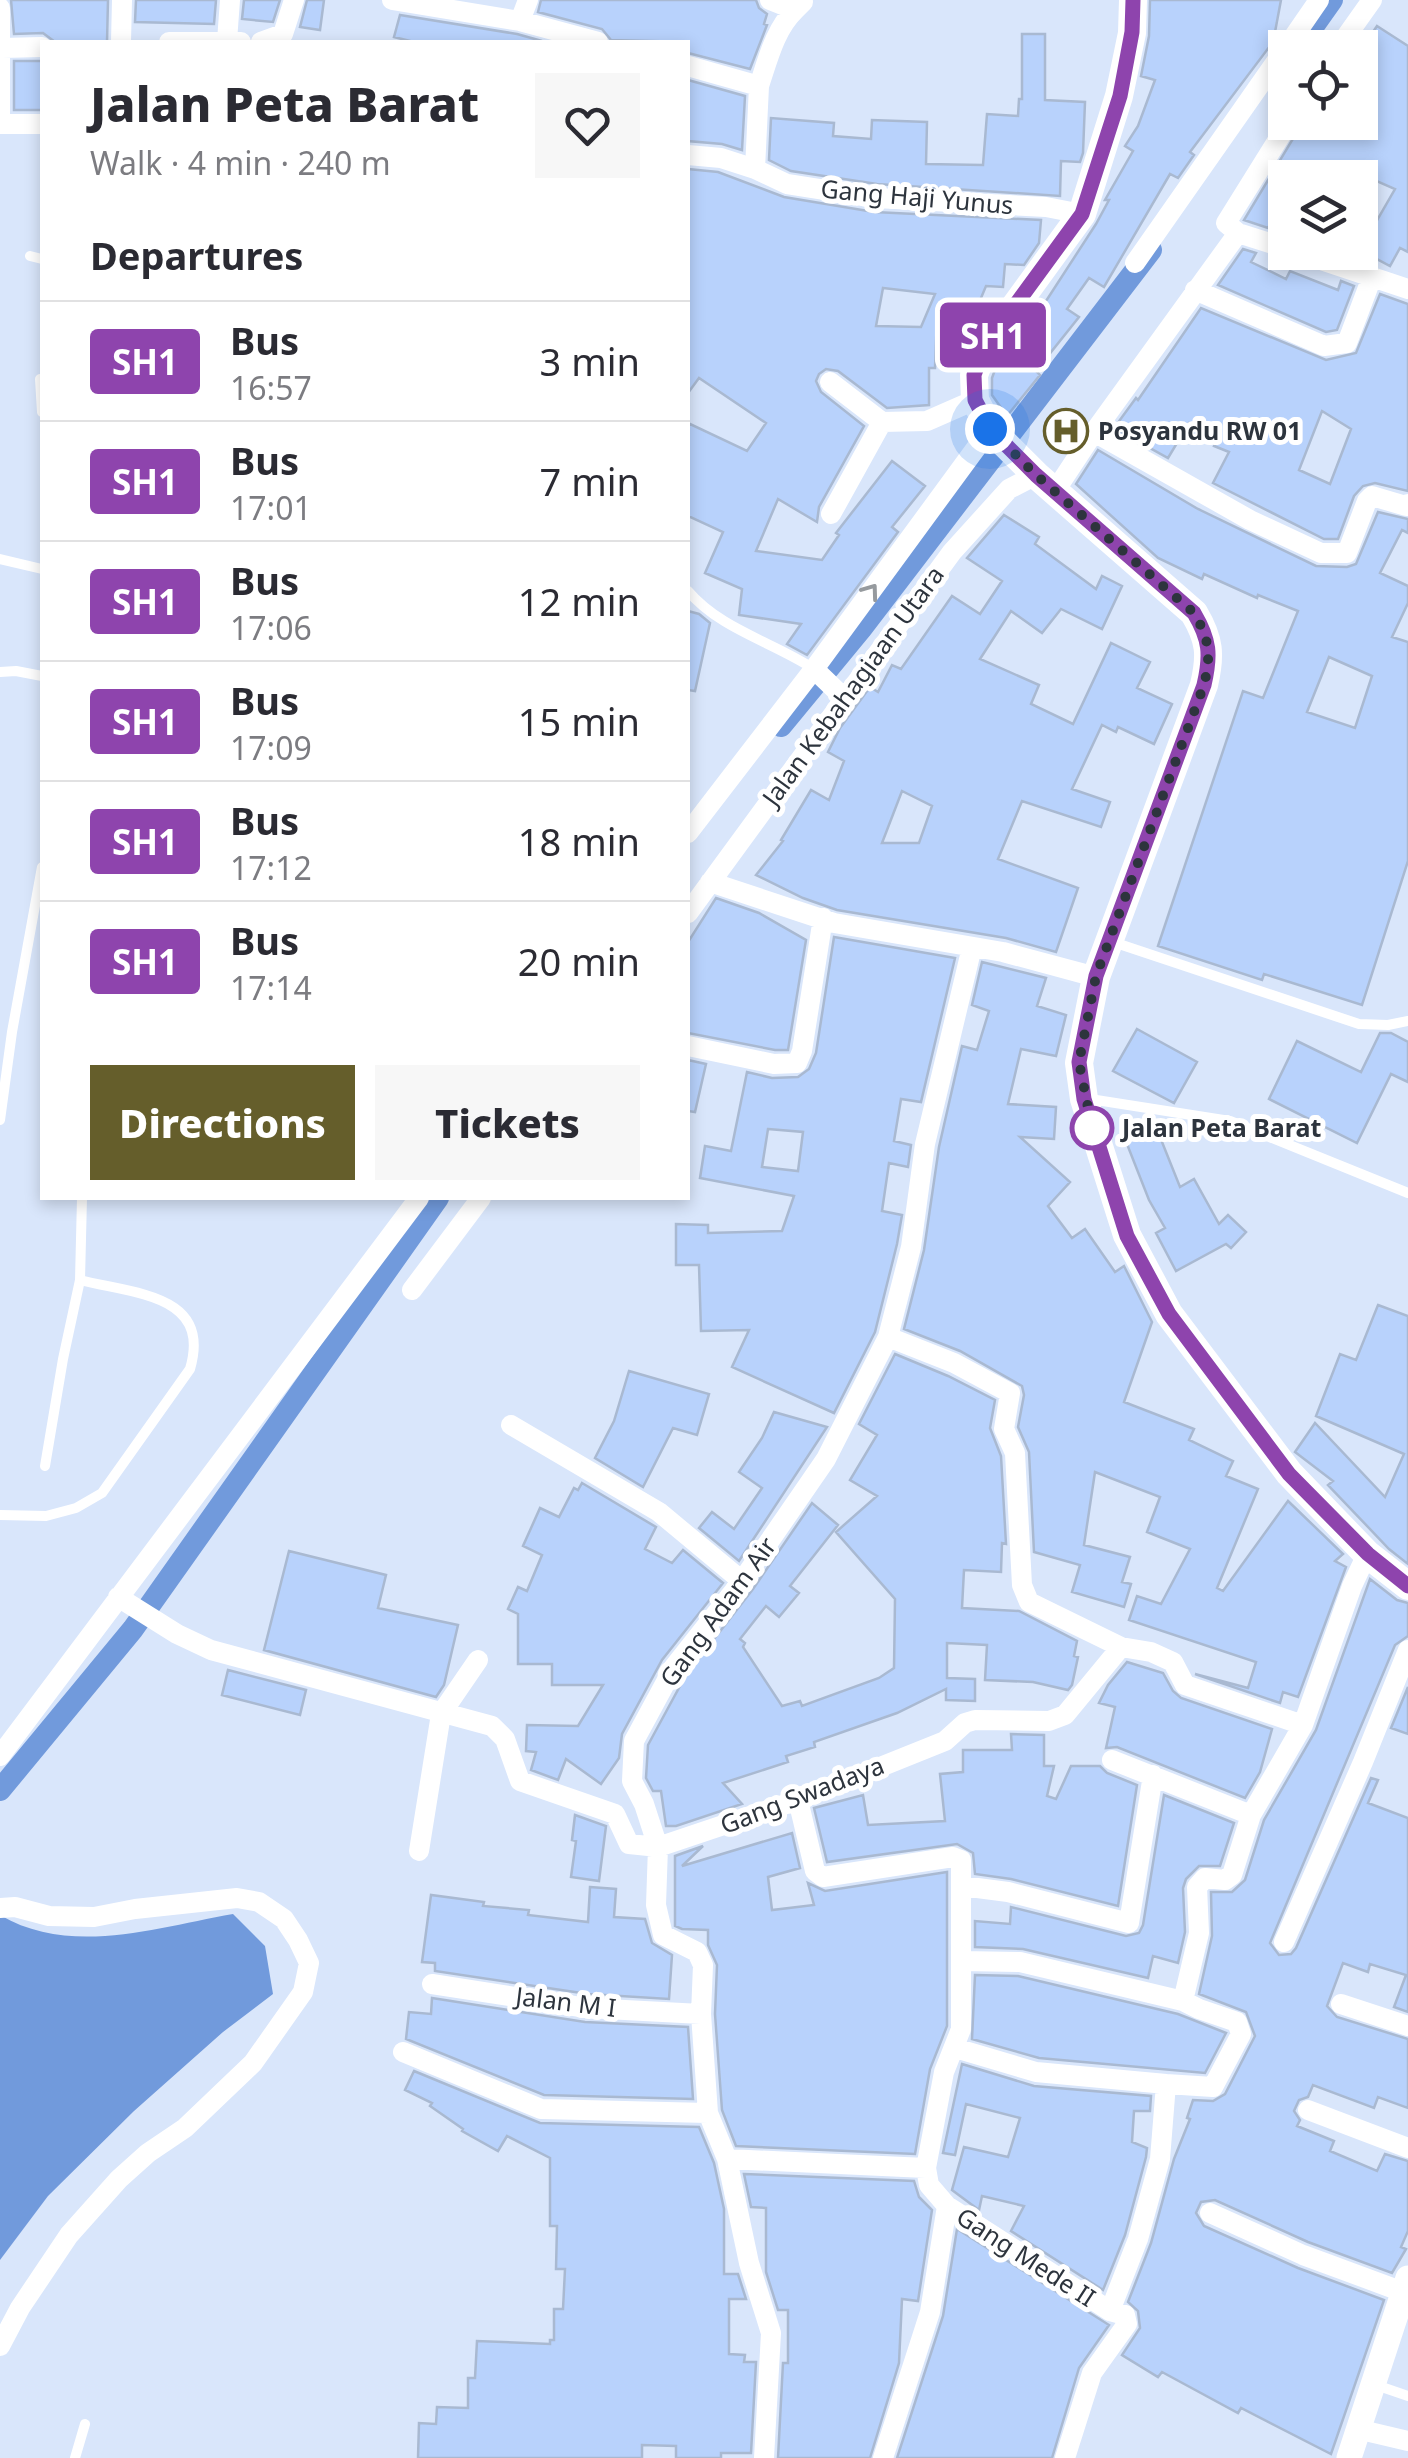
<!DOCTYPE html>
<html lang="en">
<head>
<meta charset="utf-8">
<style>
  :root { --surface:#fff; --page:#f7f7f7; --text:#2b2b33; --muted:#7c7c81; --line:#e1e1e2; --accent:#655e2b }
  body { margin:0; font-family:"Noto Sans",sans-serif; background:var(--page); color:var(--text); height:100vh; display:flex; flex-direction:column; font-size:38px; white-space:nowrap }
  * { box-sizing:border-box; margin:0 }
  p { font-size:32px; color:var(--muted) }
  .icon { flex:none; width:55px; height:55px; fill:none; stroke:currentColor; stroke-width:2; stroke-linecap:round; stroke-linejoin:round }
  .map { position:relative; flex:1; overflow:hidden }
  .drawer { position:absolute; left:40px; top:40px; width:650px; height:1160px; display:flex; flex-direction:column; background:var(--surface); border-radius:0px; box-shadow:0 5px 15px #0003 }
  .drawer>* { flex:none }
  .badge { padding:0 20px; border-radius:8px; font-size:35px; line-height:65px }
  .controls { position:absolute; left:1268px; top:30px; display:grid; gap:20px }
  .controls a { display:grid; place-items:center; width:110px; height:110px; border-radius:0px; background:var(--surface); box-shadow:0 5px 15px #0003; font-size:50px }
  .you { position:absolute; width:50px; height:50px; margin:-25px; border:8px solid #fff; border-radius:50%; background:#1a73e8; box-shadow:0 0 0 15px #1a73e833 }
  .map>.badge { position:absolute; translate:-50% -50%; box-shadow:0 0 0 5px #fff }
  h2 { padding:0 50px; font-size:38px; line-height:90px }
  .round { display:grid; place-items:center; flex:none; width:105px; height:105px; border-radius:0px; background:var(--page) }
  .head { display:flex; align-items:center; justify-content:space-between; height:170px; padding:0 50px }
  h1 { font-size:48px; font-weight:800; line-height:75px }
  .button { display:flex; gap:20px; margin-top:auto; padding:20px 50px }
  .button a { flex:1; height:115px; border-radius:0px; background:var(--accent); color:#fff; font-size:40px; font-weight:800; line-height:115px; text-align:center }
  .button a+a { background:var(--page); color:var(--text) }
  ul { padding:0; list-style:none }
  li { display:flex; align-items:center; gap:30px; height:120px; padding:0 50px; border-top:2px solid var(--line) }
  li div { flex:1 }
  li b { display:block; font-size:38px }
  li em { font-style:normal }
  li .badge { min-width:110px; font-weight:700; text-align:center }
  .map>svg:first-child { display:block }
</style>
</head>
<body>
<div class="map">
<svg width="1408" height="2458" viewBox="0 0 1408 2458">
  <rect width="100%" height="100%" fill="#d9e6fb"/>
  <path fill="#719adc" d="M233,1914L265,1946L273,1994L223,2032L134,2111L48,2196L0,2260V1915C71,1957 158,1927 233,1914Z"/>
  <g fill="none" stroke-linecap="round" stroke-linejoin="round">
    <path stroke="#719adc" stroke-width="22" d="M1298,48L1332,0
      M781,726L861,629L1151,250
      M0,1790L133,1629L438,1198"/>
  </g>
  <path fill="#b8d2fc" stroke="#a9b9d1" stroke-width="2.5" fill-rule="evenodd" d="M11,0H108L107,42H55L43,33L14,34Z
    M136,0H216L214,24L135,22Z
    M244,0H280L273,22L242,19Z
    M307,0H324L320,30L300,27Z
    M541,0H756L759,8L767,14L764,24L767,25L750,69L688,53V42L611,40L602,29L538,12Z
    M1150,0H1281L1275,32L1279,34L1190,152L1194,155L1178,178L1170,174L1104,287L1089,278L1067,309L1079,317L1036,371L1040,375L1007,416L992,395V378L996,367L1035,310V318L1096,224L1109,200H1105L1133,151L1125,146L1138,126L1155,80L1141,76L1149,36Z
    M400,15L517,34L542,41L414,42L394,37Z
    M1377,26L1408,46V252L1400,248L1390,266L1360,250V214L1376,222L1395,189L1345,167L1339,178H1312L1298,170L1294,178H1285V195L1268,228L1244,220L1303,122H1360V51Z
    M1022,34H1045V100L1085,102L1083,153L1080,162L1061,161L1060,196L877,184L791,171L769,160L771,118L834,123L833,136L871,139L872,120L927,122L926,164L983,165L987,114L1018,116L1019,99H1022Z
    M14,61H42V110H14Z
    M688,80L745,96L742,150L722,144L688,141Z
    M688,169L718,172L784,197L874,212L1041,220L1039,243L1024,265L1005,264L1003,287L986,286L968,329L937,316L935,368H929V405L887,408L838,371L826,369L819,374L816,381L821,392L864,426L819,507L817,522L778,499L756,551L822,560L839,535L836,533L892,461L925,486L892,527L898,532L807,655L787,644L801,624L739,615L742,589L705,573L723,532L688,516V423L747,451L766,423L699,378L688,393ZM883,288L935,294L921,327L876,326Z
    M1243,249L1256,253L1251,262L1286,279L1290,271L1338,290L1341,281L1354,286L1337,330L1326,332L1218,285Z
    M1380,294L1408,304V491L1375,483L1363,486L1354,496L1338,539H1324L1213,483L1229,452L1214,446L1219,434L1189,423L1168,458L1114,428L1136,398L1138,400L1201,308L1326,360L1356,353ZM1322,411L1351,429L1330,484L1299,470Z
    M1062,417L1080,428L1069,444L1051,432Z
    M1098,450L1198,509L1316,566L1347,567L1356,564L1378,512L1408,519V533L1402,530L1380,573L1408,586V603L1392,637L1408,642V861L1362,1005L1264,974L1262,980L1158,946L1243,691L1263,698L1298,611L1258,595L1257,598L1204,574L1202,579L1158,558L1076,484ZM1329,657L1372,676L1355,728L1307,712Z
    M1004,515L1039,537L1035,544L1096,589L1102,576L1122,586L1102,629L1061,609L1042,633L1011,611L980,659L1039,685L1031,704L1073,724L1111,643L1150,662L1137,688L1172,704L1154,744L1118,727L1116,732L1102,725L1072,789L1110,802L1101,827L1022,801L998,859L1078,888L1056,952L1006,938L837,910L803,898L756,875L783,841L781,840L811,790L829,800L844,761L828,752L840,728L870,687L878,692L892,665L901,669L952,596L980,614L1002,581L967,558ZM902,791L932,806L919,843H882Z
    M688,611L699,614L710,623L695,691L688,690Z
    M716,898L759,913L806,940L788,1050H775L688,1033V942Z
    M834,937L955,958L921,1102L901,1099L894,1141L911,1145L908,1167L889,1163L882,1211L902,1215L897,1244L875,1332L834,1413L732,1367L749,1330L701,1331L699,1265H676V1224L708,1225V1233L782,1231L794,1196L700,1178L705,1146L731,1151L747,1072L772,1078L798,1077L809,1069L816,1053ZM768,1129L803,1132L798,1171L762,1167Z
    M982,962L1046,978L1037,1006L1066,1015L1056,1056L1021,1049L1008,1104L1056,1107L1054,1139L1020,1137L1070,1182L1048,1206L1072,1238L1085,1229L1115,1272L1124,1266L1152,1322L1124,1402L1194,1429L1189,1440L1233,1461L1226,1476L1258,1489L1217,1588L1223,1591L1288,1501L1343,1554L1335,1561L1346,1567L1298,1697L1283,1692L1280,1703L1195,1674L1248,1688L1256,1662L1129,1620L1137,1596L1161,1604L1190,1549L1147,1532L1160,1497L1095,1472L1084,1545L1130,1557L1122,1582L1131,1584L1124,1607L1072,1592L1080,1565L1034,1552L1029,1452L1018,1427L1024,1395L1022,1386L960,1351L904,1329L924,1250L939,1147L962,1046L977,1050L989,1011L972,1005Z
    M1137,1029L1197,1062L1174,1103L1113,1071Z
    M1380,1033H1391L1408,1042V1082L1391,1074L1357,1143L1269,1099L1297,1041L1361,1072Z
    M688,1060L706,1064L695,1112L688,1111Z
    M1156,1127L1180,1187L1194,1179L1219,1224L1228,1215L1246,1232L1231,1248L1226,1244L1176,1271L1156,1233L1165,1228L1149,1200L1125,1139Z
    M1378,1305L1408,1316V1564L1389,1549L1328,1485L1333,1481L1295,1452L1315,1423L1385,1497L1404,1454L1316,1416L1340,1354L1356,1360Z
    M895,1354L948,1376L995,1400L990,1428L1001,1456L1006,1544L1002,1543L1001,1572L964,1570L962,1608L1019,1611L1077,1641L1074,1656L1078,1657L1072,1685L1068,1690L1033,1682L985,1680L987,1645L947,1643V1678L975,1679V1701L946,1700V1689L897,1713L814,1742L815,1747L786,1756L788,1762L723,1783L742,1804L676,1826H666L661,1791H653L646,1778L648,1745L686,1675L753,1589L812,1503L838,1525L790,1586L799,1593L779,1617L766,1606L740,1639L745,1643L743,1647L782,1706L800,1701L802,1706L879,1678L894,1668L895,1599L836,1532L877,1496L850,1480L877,1435L859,1424Z
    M629,1371L709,1394L697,1435L673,1428L643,1487L595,1458L614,1421Z
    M774,1412L827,1427L739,1561L699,1528L712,1512L734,1529L762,1488L739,1472L762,1438Z
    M582,1483L656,1527L645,1549L672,1563L683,1550L723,1583L662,1660L622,1734L619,1758L601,1784L566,1759L558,1780L531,1770L536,1752L526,1751L527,1725L578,1726L603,1685H552V1664H518V1614L508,1609L518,1587L527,1591L542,1555L523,1546L540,1508L559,1517L574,1488L578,1490Z
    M289,1551L386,1575L378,1608L458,1625L444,1685L436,1697L264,1650Z
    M1370,1579L1397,1600L1408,1603V1636L1395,1645L1270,1943L1279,1955L1291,1954L1296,1948L1371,1778L1378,1780L1368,1803L1408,1818V2012L1394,2007L1406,1975L1370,1964L1368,1972L1343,1963L1327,2006L1337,2017L1408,2039V2108L1378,2097L1374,2108L1313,2085L1308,2097L1299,2100L1294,2111L1300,2120L1297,2126L1334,2141L1330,2151L1377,2171L1385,2154L1408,2161V2231L1401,2247L1406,2249L1392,2273L1308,2242L1215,2200L1201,2202L1196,2213L1204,2226L1298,2268L1384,2300L1331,2454L1241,2408L1238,2413L1162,2372L1158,2377L1122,2355L1140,2328L1138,2311L1128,2302L1151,2243L1174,2159L1190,2119L1187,2118L1193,2100L1213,2101L1225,2094L1255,2036L1246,2012L1199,1994L1212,1936L1211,1892H1232L1245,1880L1264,1820L1316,1730Z
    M1127,1662L1163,1673L1173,1691L1181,1698L1272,1729L1260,1772L1245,1798L1117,1747L1106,1748L1115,1707L1099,1703L1108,1685Z
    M228,1670L306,1690L300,1715L222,1695Z
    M1408,1687V1734L1391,1728Z
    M1011,1734L1044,1735V1766H1054L1047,1796L1056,1799L1071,1766H1100L1107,1773L1137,1785L1118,1906L1011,1879L975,1874L973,1853L957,1844L827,1862L814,1808L863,1795L868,1825L945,1821L940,1774L963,1772V1750H1012Z
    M1164,1795L1234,1823L1220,1866H1199L1186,1879L1183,1888L1185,1932L1178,1963L1153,1956L1148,1978L1023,1949L975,1947V1921L1010,1924L1011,1907L1126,1936L1139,1933L1143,1925Z
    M575,1815L606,1826L599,1881L571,1877L576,1841L572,1840Z
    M792,1833L800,1868L768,1877L772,1910L814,1905L808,1883L825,1891L947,1872V2026L930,2069L915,2154L736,2146L722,2110L715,2014L717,1965L708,1945V1930L682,1929L675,1926V1856L703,1846L682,1866Z
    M590,1887L616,1889L614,1917L645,1919L652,1943L672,1955L669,1999L588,1994L435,1971V1963L422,1962L431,1895L484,1902L483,1906L529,1910L528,1915L588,1922Z
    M975,1975L1018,1976L1178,2014L1226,2033L1205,2073L1039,2058L972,2039Z
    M432,1998L585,2022L688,2027L693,2099L544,2095L406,2039L409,2012L431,2014Z
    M962,2064L1034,2086L1151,2096L1150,2111H1134L1132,2142L1147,2148L1146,2157L1125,2235L1103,2290L1011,2231L1024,2206L982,2196L979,2210L952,2190L964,2147L1008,2157L1020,2118L966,2104L955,2155L943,2153Z
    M414,2071L540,2123L699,2127L714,2163L724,2209V2274H738L746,2299H729V2354L745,2355L744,2362H756L751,2453H721V2458H676V2446L642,2445V2458H418L419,2423L436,2424L437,2407L468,2408V2378H475L477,2341L550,2344V2340H554V2309H563L565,2269H556L557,2226H550V2158L507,2136L498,2151L462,2131L463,2129L430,2106L432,2103L405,2090Z
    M744,2174L914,2181L919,2197L932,2210L918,2301L902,2299L899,2363L870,2458H778L783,2363H788V2310H778L766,2272V2208L751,2207Z
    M957,2229L1109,2325L1079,2368L1052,2458H897L943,2316Z"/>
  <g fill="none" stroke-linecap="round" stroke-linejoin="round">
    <path stroke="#fff" stroke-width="10" d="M30,256L42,259
      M40,379L42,412
      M0,559L42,569
      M688,591C720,629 773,642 814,669
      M0,672L16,671L42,676
      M1113,942L1359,1024L1388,1025L1408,1021
      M1090,1099L1230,1121L1408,1193
      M0,1120L12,1032L42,867
      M45,1466L63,1359L80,1280L82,1198
      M0,1515L46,1516L76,1508L102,1493L190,1369C212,1294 134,1294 80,1280
      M1373,2384L1408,2396
      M75,2458L85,2424"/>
    <path stroke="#fff" stroke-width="20" d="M392,0L520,21L598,42
      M770,0L795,10L803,2
      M0,8V121
      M520,21L528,0
      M227,41L230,0
      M121,42L122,0
      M169,42H241
      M261,42L283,34L294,0
      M2,48L42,47
      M1286,48L1319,0
      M1338,48L1372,0
      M688,66L759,86L755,169
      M759,86C768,59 775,29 795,10
      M0,124H42
      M688,155L721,158L755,169L787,184L876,198L1046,207L1082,214
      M1285,248L1238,233L1226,223L1289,122
      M1297,252L1408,289
      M1135,263L1285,49
      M1195,290L1324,346L1347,343L1372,277
      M830,382L882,422L927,421L975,400
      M1094,432L1250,520L1321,553H1347L1367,501L1372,496L1406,506L1408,504
      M1055,491L1094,432L1238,233
      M831,514L882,422
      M814,669L843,697
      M688,833L814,669L990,429
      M710,882L834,923L1003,952L1096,977
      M688,913L952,552L1009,489L1036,475
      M688,1046L774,1064L797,1063L802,1051L823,918
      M412,1290L481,1198
      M888,1337L954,1363L1010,1393L1004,1429L1015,1453L1022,1585L1029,1602L1121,1647L1151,1652L1173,1662L1185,1685L1303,1725
      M511,1425L659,1512L742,1581
      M118,1597L177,1634L211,1650L492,1726L505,1739L520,1781L615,1814L629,1844L658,1847L798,1800L945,1741L965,1723L975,1720L1049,1721L1065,1715L1121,1647
      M0,1756L419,1198
      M1112,1760L1251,1815
      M798,1800L815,1871L823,1877L953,1857L961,1860V2029L944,2072L926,2168L929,2185L947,2206L1110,2311L1138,2239L1160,2159L1166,2084L1213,2087L1241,2034L1237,2022L1199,2009L1183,2001
      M419,1851L441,1714L478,1660
      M962,1886L1008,1892L1129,1923L1153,1775
      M0,1908L15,1907L49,1916L94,1917L135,1909L237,1898L259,1902L284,1919L298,1940L309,1963L303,1992L253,2063L185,2128L148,2153L119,2179L69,2235L20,2308L0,2346
      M1284,1942L1363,1762L1408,1650
      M962,1961L1020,1962L1183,2001L1199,1933L1197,1887L1205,1878L1225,1880L1232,1875L1251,1815L1303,1725L1352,1586L1367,1554
      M432,1984L587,2008L701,2014
      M1341,2004L1408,2026
      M955,2048L1036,2072L1166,2084
      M403,2052L541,2109L708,2113
      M1308,2110L1408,2148
      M727,2159L926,2168
      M1210,2213L1303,2255L1403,2292
      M1357,2429L1408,2441
      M764,2458L771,2333L749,2263L727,2159L708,2113L701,2014L703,1965L697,1952L663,1935L656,1905L658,1847L644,1804L632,1781L634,1741L674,1667L742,1581L826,1459L888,1337L911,1247L925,1144L972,947
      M883,2458L930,2312L947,2206
      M1065,2458L1092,2373L1127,2324L1125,2315L1110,2311"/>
    <path stroke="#fff" stroke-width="25" d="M1349,2458L1408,2278"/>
    <path stroke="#fff" stroke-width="28" d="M1133,0L1132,33L1119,96L1082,214L984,349L974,375L975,400L990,429L1036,475L1194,613C1210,640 1211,655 1204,685L1096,977L1079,1063L1084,1099L1127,1235L1169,1314L1289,1473L1367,1554L1408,1586"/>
  </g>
  <defs><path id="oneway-chevron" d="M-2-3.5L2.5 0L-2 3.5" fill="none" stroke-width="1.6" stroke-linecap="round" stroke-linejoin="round" transform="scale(2.5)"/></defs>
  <use stroke="#969a9e" href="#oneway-chevron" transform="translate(871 591) rotate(-54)"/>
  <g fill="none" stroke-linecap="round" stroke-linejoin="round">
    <defs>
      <path id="line" d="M1133,0L1132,32L1120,96L1082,214L984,348L974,375L975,400L990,429L1036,475L1194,613C1210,640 1211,655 1204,685L1096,976L1079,1062L1084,1099L1127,1236L1169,1314L1289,1474L1368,1554L1408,1586"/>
    </defs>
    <use href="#line" stroke="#fff" stroke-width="22"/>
    <use href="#line" stroke="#8e44ad" stroke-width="15"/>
    <path stroke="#2d343d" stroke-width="10" stroke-dasharray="0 18" d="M990,429L1036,475L1194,613C1210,640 1211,655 1204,685L1096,976L1079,1062L1092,1128"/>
  </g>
  <defs>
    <symbol id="hospital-ring" viewBox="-11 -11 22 22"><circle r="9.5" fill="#fff" stroke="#655e2b" stroke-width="1.5"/><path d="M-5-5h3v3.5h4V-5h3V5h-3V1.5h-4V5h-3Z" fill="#655e2b"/></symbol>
  </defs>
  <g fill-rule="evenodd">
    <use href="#hospital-ring" x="1041" y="406" width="50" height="50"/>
  </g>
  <circle fill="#fff" stroke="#8e44ad" stroke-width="5" cx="1092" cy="1128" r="20"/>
  <g text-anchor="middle" stroke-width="10" stroke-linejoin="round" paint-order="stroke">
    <g font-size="25" fill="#2d343d" stroke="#fff">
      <text transform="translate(917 197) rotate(5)" y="9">Gang Haji Yunus</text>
      <text transform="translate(853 686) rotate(-54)" y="9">Jalan Kebahagiaan Utara</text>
      <text transform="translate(718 1612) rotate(-54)" y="9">Gang Adam Air</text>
      <text transform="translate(802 1795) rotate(-21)" y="9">Gang Swadaya</text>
      <text transform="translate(566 2002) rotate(7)" y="9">Jalan M I</text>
      <text transform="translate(1026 2257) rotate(33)" y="9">Gang Mede II</text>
    </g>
    <g font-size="25" font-weight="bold" fill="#2d343d" stroke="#fff" text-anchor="start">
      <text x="1098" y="440">Posyandu RW 01</text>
    </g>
    <g font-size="25" font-weight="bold" fill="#2d343d" stroke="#fff" text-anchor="start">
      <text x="1122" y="1137">Jalan Peta Barat</text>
    </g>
  </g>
</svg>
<div class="controls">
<a><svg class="icon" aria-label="locate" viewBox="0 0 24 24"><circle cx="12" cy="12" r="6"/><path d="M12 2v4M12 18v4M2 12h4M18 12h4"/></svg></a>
<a><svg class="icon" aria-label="layers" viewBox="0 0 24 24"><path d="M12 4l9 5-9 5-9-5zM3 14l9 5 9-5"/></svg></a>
</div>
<div class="you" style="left:990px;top:429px"></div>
<b class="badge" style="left:993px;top:335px;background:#8e44ad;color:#fff">SH1</b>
<section class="drawer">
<div class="head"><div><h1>Jalan Peta Barat</h1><p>Walk · 4 min · 240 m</p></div><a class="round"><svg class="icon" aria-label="heart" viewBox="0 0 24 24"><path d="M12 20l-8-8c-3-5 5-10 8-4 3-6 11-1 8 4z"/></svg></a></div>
<h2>Departures</h2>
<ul>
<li><span class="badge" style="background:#8e44ad;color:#fff">SH1</span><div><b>Bus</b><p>16:57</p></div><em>3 min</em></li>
<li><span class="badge" style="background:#8e44ad;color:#fff">SH1</span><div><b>Bus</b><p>17:01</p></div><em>7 min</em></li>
<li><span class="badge" style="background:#8e44ad;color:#fff">SH1</span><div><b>Bus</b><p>17:06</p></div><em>12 min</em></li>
<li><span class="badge" style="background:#8e44ad;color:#fff">SH1</span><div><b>Bus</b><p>17:09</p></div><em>15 min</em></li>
<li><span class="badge" style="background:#8e44ad;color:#fff">SH1</span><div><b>Bus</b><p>17:12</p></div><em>18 min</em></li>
<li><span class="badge" style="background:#8e44ad;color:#fff">SH1</span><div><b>Bus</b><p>17:14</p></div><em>20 min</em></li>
</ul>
<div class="button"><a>Directions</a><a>Tickets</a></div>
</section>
</div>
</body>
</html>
